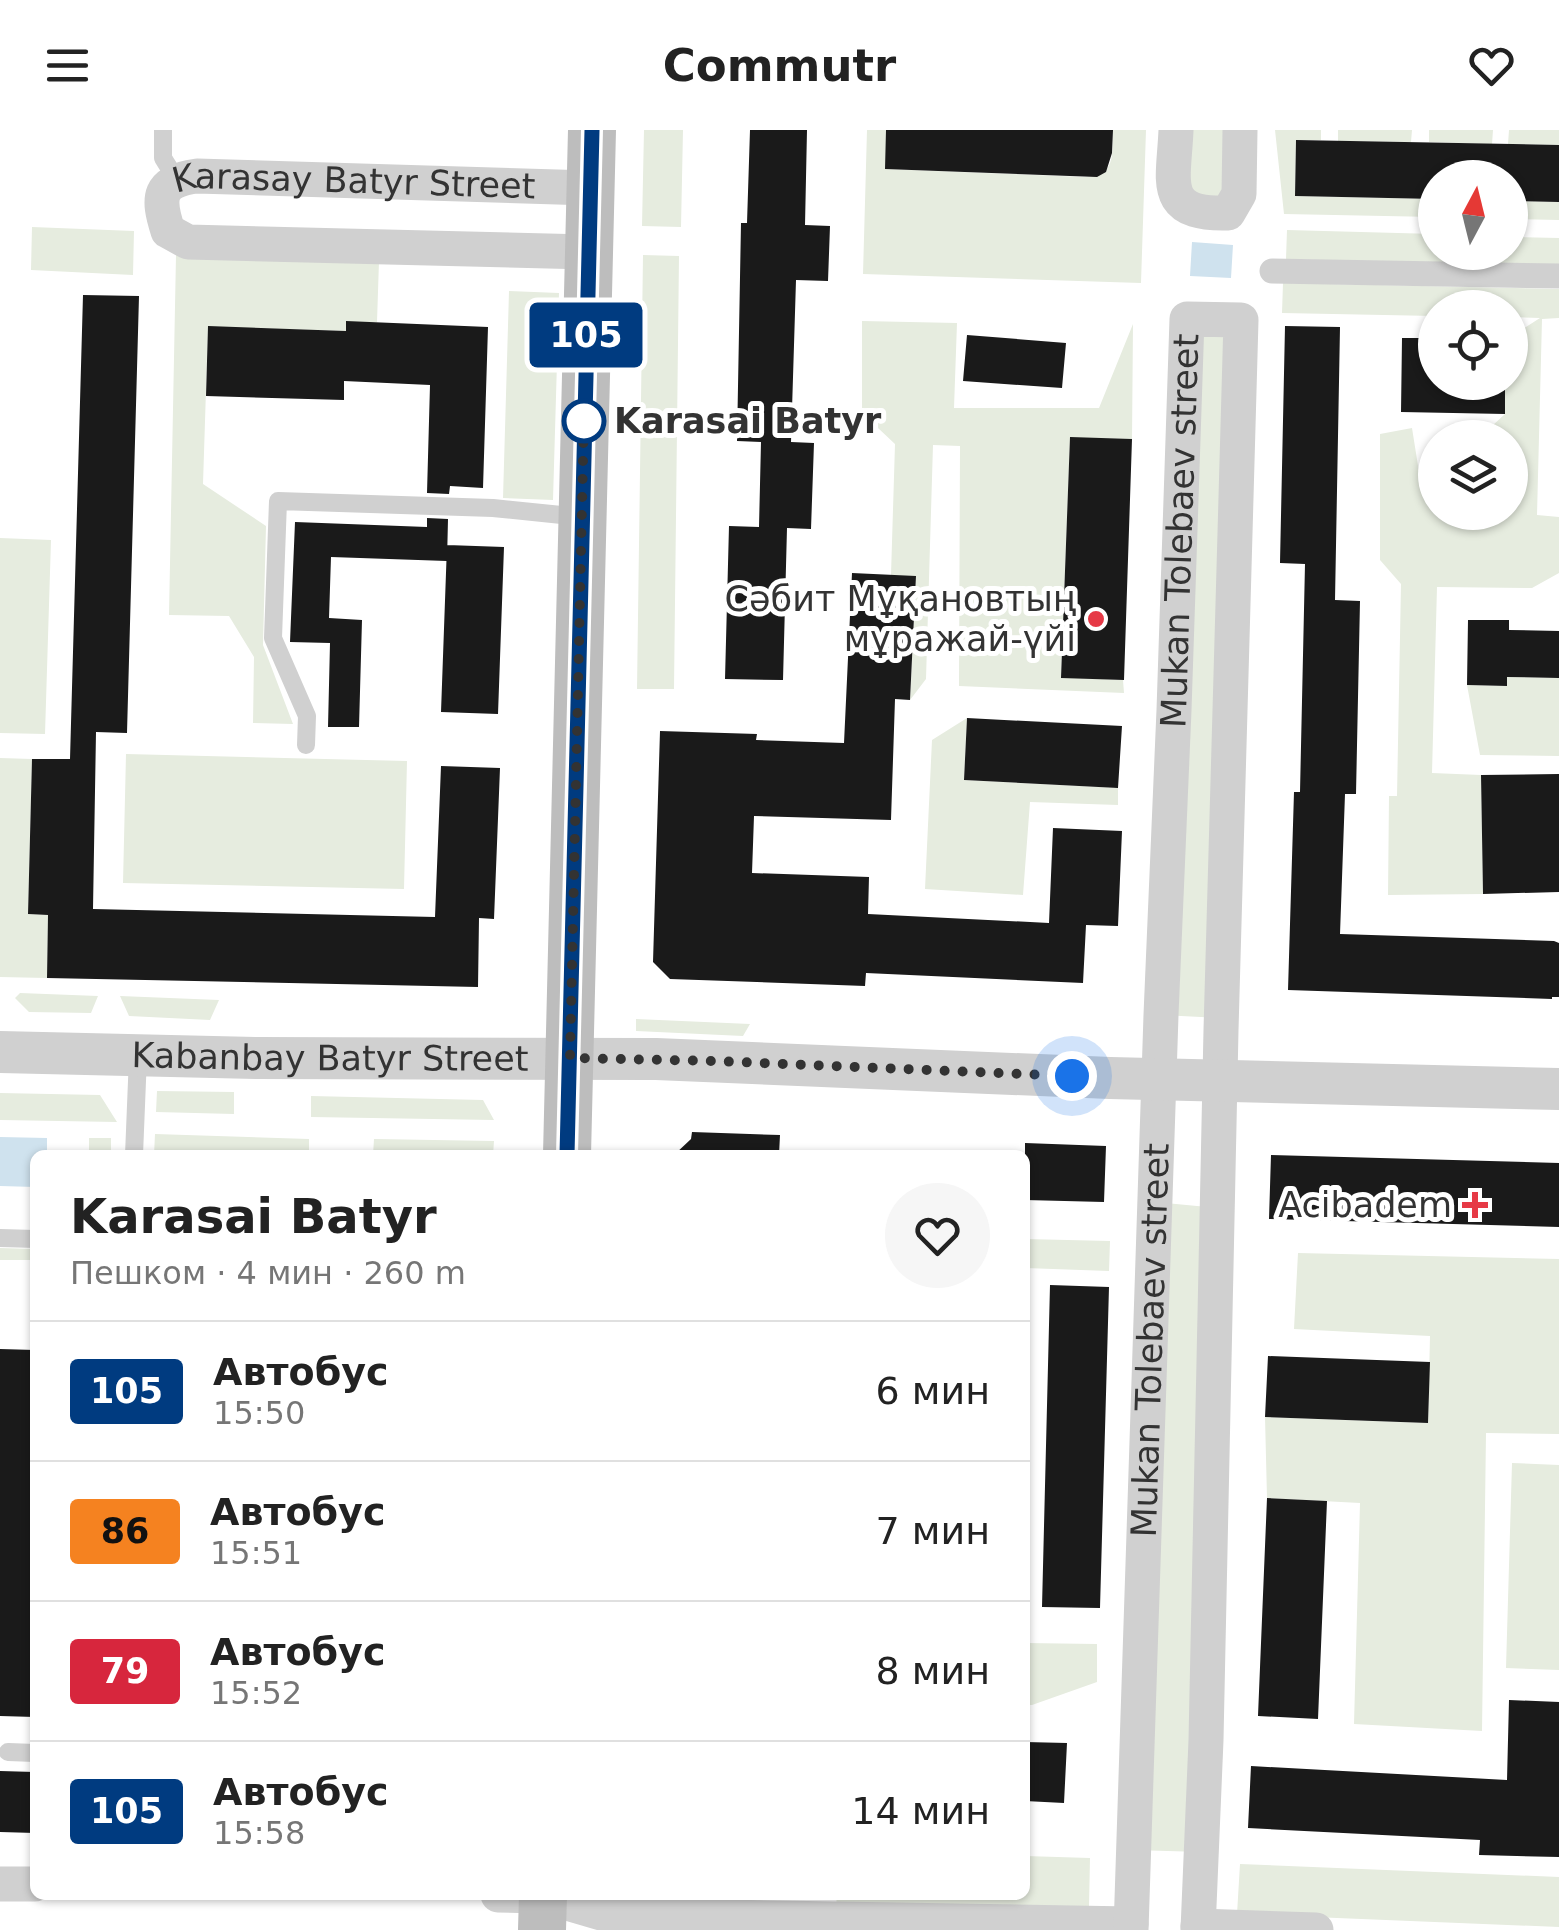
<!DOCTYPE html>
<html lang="ru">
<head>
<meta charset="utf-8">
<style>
  :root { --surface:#fff; --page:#f6f6f6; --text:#222; --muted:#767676; --line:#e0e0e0 }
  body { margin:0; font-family:"DejaVu Sans",sans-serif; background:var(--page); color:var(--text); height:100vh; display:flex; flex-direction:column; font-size:38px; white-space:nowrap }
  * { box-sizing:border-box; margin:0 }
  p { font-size:32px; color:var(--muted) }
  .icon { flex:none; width:55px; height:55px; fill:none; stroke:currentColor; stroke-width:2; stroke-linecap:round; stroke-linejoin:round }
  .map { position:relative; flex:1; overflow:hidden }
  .details { position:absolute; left:30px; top:1020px; width:1000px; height:750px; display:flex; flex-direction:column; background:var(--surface); border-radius:15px; box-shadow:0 2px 8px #0004 }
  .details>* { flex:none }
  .badge { padding:0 20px; border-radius:8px; font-size:35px; line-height:65px }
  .needle { width:65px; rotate:7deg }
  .fabs { position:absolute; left:1418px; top:30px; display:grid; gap:20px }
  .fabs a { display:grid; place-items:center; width:110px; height:110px; border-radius:50%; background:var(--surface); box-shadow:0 2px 8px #0004; font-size:50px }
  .you { position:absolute; width:50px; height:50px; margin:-25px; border:8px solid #fff; border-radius:50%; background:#1a73e8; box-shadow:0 0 0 15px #1a73e833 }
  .map>.badge { position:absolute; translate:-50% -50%; box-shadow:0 0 0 5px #fff }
  .round { display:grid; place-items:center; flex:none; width:105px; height:105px; border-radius:52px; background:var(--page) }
  .head { display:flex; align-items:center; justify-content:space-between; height:170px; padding:0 40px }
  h1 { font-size:48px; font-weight:600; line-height:75px }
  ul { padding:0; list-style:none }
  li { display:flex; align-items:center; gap:30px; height:140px; padding:0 40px; border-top:2px solid var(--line) }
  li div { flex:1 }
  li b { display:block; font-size:38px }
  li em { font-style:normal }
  li .badge { min-width:110px; font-weight:700; text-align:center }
  header { display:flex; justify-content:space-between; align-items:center; height:130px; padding:0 40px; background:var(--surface); font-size:45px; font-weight:600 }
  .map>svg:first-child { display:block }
</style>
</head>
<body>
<header><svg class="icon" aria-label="menu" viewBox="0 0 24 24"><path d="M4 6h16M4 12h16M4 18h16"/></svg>Commutr<svg class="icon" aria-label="heart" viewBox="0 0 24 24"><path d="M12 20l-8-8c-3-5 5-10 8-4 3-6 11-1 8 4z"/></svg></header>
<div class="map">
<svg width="1559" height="1800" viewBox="0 0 1559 1800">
  <rect width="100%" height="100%" fill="#fff"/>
  <path fill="#e6ecdf" d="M644,0H683L681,97L642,96Z
    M867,0H886V39L1086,47C1116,46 1112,24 1113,0H1146L1141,153L863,144Z
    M1187,0H1234L1226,72L1196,73L1185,55Z
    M1275,0H1321V10H1296L1295,66L1435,69V87L1284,84Z
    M1338,0H1412L1411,12L1338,11Z
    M1429,0H1493L1492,14L1429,12Z
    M1509,0H1559V15L1508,14Z
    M1510,71L1559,72V90L1510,89Z
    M32,97L134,101L133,145L31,140Z
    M1287,100L1435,104V122H1510V107L1559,108V137L1286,129Z
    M176,125L379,131L377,192H346V201L208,197L203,354L266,396L263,515L293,594L253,593L254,527L229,486L169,485Z
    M643,125L679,126L674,559H637Z
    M1283,153L1559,159V188L1542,189L1537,385L1559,387V443L1532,458L1437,457L1432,643L1481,645L1483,764L1388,765L1389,666H1397L1401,454L1380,430V304L1412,298L1422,361L1435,350V382H1510V308L1480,307L1505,284V253L1510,252V207L1540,188L1510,187V178H1435V186L1282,183Z
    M509,161L559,163L553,370L503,368Z
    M862,191L957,193L954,278H1099L1133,194L1132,309L1070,308L1061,547L1123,550L1124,563L959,556L960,316L933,315L926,549L910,570L916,447L891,445L895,314L862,283Z
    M1186,201L1241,205L1221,888L1161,885Z
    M0,408L51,410L45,604L0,603Z
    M1507,547L1559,548V626L1480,625L1467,555L1506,556Z
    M967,588L964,650L1118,658V675L1030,672L1023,765L925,759L932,610Z
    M126,624L407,631L404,759L123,753Z
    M0,628L32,629L28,784L48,785L47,848L0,847Z
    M20,863L98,866L91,883L29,882L15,868Z
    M120,866L219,870L210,890L129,886Z
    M636,889L750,894L743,906L636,901Z
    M157,961L234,962V984L156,982Z
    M0,963L100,965L117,992L0,990Z
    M311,966L483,970L494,990L311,987Z
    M155,1004L309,1009V1025H154Z
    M89,1008H111V1025H89Z
    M374,1009L494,1011L493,1025H373Z
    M1155,1072L1218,1078L1201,1722L1134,1720Z
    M1025,1109L1110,1111L1109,1141L1025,1138Z
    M0,1118L35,1119V1130H0Z
    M1298,1123L1559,1129V1304L1486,1303L1482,1601L1354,1594L1360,1373L1267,1368L1265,1287L1428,1293L1430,1206L1294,1199Z
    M1512,1333L1559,1335V1540L1506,1538Z
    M1025,1513L1097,1514V1552L1032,1575H1025Z
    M1025,1726L1090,1728L1089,1777L836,1776L837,1765H1025Z
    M1240,1734L1559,1747V1797L1237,1784Z"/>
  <path fill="#cfe2ee" d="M1192,112L1233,115L1231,148L1190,146Z
    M0,1007L47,1008V1025H35V1057L0,1056Z"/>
  <path fill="#1a1a1a" d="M750,0H807L805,95L830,96L828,151L796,150L791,312L814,313L811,399L787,398L783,550L725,549L729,396L759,397L761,312L737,311L741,93H747Z
    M886,0H1113L1112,23L1106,42L1097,47L885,39Z
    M1296,10L1559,15V72L1510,71V48H1435V69L1295,66Z
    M83,165L139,166L127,603L96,602L93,779L435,787L441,636L500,638L494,789L479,788L478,857L47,848L48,785L28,784L32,629H70Z
    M346,191L488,197L483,358L450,356L449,364L427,363L430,255L344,251V270L206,266L208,196L346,201Z
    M1285,196L1340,197L1335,470L1360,471L1356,664H1345L1340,804L1554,811L1559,813V867H1552V869L1288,860L1294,662H1300L1305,434L1280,433Z
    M967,205L1066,213L1062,258L963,251Z
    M1402,208H1435V252H1505V284L1401,282Z
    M1070,307L1132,309L1124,550L1061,548Z
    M427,388L448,389L447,431L331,427L329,488L362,490L359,597H328L330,513L290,512L295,392L427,397Z
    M447,415L504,417L498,584L441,582Z
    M852,443L916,446L910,570L895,569L891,690L754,686L752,743L869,747L868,784L1049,793L1053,698L1122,701L1118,796L1086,795L1083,853L866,843L865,856L670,849L653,832L660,601L757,604L756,610L844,613Z
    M1468,490H1509V500L1559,501V548L1507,547V556L1467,555Z
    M967,588L1122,596L1118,658L964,650Z
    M1559,644V762L1483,764L1481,645Z
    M692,1002L780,1005L779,1025H674L691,1009Z
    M1025,1013L1106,1016L1104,1072L1025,1070Z
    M1271,1025L1559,1033V1097L1269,1089Z
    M1050,1155L1109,1157L1100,1478L1042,1477Z
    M0,1219L35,1220V1587L0,1586Z
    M1268,1226L1430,1232L1428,1293L1265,1287Z
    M1267,1368L1327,1371L1318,1589L1258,1586Z
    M1509,1570L1559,1572V1727L1479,1725L1480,1710L1248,1698L1251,1636L1507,1650Z
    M1025,1612L1067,1613L1064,1673L1025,1671Z
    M0,1641L35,1642V1703L0,1702Z"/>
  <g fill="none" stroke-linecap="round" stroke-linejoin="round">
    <path stroke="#d0d0d0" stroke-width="18" d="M163,0V28L176,49
      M306,615L307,586L273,508L278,371L493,378L581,387
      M134,1025L138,926
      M0,1108L35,1109
      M8,1622L35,1623"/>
    <path stroke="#d0d0d0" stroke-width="25" d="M1272,141L1559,146"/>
    <g stroke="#d0d0d0" stroke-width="35">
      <path d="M1176,0C1174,52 1159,85 1228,83L1239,64L1240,0"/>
      <path id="s1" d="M588,122L188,112L168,101C157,67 158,51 197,46L590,58"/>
      <path d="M0,1754H35"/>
      <path d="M498,1765L543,1766L608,1785L1131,1794"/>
      <path d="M1198,1796L1316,1800"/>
      <path id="s2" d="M1131,1800L1161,885L1174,580L1187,189L1241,190L1221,900L1206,1610L1198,1800"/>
    </g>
    <path stroke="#d0d0d0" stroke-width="42" id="s3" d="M0,922L256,928L656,929L1110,948L1559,959"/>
    <path stroke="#bdbdbd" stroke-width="48" d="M567,1025L592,0
      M542,1800L543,1765"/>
  </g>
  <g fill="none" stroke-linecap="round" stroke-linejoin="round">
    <defs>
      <path id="line" d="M567,1025L592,0"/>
    </defs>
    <use href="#line" stroke="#fff" stroke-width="22"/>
    <use href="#line" stroke="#003b80" stroke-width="15"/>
    <path stroke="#333" stroke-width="10" stroke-dasharray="0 18" d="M584,291V284L570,928L714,931L1072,946"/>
  </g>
  <circle fill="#fff" stroke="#003b80" stroke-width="5" cx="584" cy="291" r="20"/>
  <g fill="#e63946" stroke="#fff" stroke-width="4">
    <circle cx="1096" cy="489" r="10"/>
    <path d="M1470 1060h10v10h10v10h-10v10h-10v-10h-10v-10h10z"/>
  </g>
  <g text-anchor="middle" stroke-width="10" stroke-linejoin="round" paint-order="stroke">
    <g font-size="35" fill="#333" stroke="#fff">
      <text dy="12" stroke="none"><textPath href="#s1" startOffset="658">Karasay Batyr Street</textPath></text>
      <text dy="12" stroke="none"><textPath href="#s2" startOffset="1400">Mukan Tolebaev street</textPath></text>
      <text dy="12" stroke="none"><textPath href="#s3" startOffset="330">Kabanbay Batyr Street</textPath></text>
      <text dy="12" stroke="none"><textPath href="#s2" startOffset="590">Mukan Tolebaev street</textPath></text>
    </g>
    <g font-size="35" font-weight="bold" fill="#333" stroke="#fff" text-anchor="start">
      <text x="614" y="303">Karasai Batyr</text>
    </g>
    <g font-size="35" fill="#333" stroke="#fff" text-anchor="end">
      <text x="1076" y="481">Сәбит Мұқановтың<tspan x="1076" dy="40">мұражай-үйі</tspan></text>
      <text x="1452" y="1087">Acibadem</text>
    </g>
  </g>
</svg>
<div class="fabs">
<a><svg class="needle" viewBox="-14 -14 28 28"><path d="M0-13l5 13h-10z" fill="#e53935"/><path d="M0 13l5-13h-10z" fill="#767676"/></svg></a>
<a><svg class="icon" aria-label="locate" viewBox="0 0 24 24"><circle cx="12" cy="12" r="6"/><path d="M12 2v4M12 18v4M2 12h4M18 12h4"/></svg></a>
<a><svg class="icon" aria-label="layers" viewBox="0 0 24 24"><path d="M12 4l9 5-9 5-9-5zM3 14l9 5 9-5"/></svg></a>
</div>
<div class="you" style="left:1072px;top:946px"></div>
<b class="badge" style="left:586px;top:205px;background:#003b80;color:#fff">105</b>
<section class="details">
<div class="head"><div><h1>Karasai Batyr</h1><p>Пешком · 4 мин · 260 m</p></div><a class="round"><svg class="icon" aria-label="heart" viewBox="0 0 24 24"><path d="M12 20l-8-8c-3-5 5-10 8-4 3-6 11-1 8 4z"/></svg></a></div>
<ul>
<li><span class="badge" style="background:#003b80;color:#fff">105</span><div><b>Автобус</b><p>15:50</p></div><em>6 мин</em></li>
<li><span class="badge" style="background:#f58220;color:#111">86</span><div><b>Автобус</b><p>15:51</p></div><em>7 мин</em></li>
<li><span class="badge" style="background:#d7263d;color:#fff">79</span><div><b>Автобус</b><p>15:52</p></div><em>8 мин</em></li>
<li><span class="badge" style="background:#003b80;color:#fff">105</span><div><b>Автобус</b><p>15:58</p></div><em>14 мин</em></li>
</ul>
</section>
</div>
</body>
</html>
